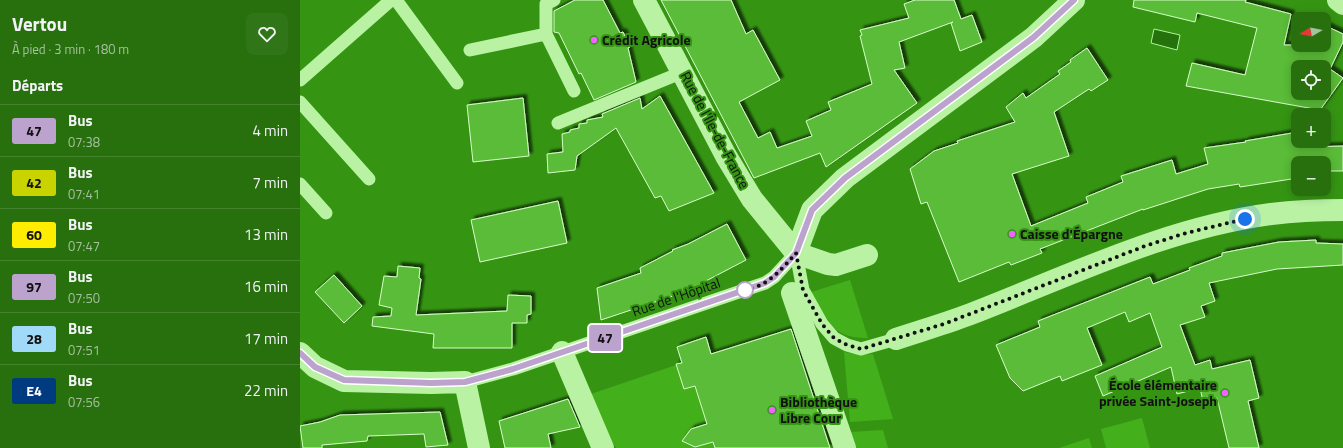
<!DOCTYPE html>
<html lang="fr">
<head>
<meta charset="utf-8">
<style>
  :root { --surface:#28700e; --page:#307517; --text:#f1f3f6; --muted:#a5c19e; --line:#44822e }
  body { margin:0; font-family:"Titillium Web",sans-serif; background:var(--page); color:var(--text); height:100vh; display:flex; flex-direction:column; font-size:15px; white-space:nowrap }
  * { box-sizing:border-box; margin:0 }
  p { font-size:13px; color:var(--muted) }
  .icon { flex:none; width:22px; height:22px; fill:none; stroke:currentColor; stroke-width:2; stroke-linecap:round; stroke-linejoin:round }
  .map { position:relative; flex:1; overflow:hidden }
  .details { display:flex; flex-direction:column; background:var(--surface); width:300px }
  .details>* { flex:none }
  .badge { padding:0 8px; border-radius:3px; font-size:14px; line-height:26px }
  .needle { width:26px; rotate:260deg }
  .buttons { position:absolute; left:991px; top:12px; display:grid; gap:8px }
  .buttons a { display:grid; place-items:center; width:40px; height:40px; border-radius:8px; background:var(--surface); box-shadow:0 2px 10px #0003; font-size:20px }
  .you { position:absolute; width:20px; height:20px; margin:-10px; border:3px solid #fff; border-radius:50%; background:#1a73e8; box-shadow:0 0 0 6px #1a73e833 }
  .map>.badge { position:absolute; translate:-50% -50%; box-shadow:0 0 0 2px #fff }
  h2 { padding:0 12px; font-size:15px; line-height:36px }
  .round { display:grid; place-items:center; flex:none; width:42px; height:42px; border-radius:8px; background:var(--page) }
  .summary { display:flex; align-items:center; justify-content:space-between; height:68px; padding:0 12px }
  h1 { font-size:19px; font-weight:700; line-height:30px }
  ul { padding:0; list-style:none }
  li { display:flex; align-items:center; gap:12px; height:52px; padding:0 12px; border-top:1px solid var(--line) }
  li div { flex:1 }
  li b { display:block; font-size:15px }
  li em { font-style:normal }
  li .badge { min-width:44px; font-weight:700; text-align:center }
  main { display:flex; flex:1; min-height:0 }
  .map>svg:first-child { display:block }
</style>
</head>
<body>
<main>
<section class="details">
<div class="summary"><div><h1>Vertou</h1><p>À pied · 3 min · 180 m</p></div><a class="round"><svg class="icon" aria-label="heart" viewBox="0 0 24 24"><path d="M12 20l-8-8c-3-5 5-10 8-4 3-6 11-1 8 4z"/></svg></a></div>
<h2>Départs</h2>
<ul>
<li><span class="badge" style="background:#bca3ce;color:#111">47</span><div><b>Bus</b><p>07:38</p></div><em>4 min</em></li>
<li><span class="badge" style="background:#c8d300;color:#111">42</span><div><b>Bus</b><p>07:41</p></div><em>7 min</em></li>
<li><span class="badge" style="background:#ffed00;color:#111">60</span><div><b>Bus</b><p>07:47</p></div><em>13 min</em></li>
<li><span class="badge" style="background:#bca3ce;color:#111">97</span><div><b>Bus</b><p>07:50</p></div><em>16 min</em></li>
<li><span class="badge" style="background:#a1daf8;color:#111">28</span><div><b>Bus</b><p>07:51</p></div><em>17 min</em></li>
<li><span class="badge" style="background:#003b80;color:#fff">E4</span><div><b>Bus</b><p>07:56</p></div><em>22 min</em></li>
</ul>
</section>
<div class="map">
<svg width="1043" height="448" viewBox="0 0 1043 448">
  <defs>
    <filter id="shadow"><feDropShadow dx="3.5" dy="-3.5" stdDeviation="1" flood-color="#0009"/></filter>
  </defs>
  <rect width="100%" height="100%" fill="#359513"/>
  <path fill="#43af1b" d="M550,280L568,338C556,338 542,336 533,327C527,321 516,300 511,292Z
    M544,352L560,355L573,354L593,419L550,422Z
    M376,365L384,389L395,386L407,424L391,429V431L388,433L385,437L386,443L391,446L395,445L396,447L413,442L415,448H316L303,428L291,394Z
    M842,418L850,448H806L801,429Z
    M583,430L588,448H554L550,432Z
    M789,438L792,448H759Z"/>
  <path fill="#25710c" stroke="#b0f595" d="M854,29L880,35L877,50L851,43Z"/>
  <path fill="#5abc37" stroke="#d8fdca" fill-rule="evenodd" filter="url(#shadow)" d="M275,0H303L320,33L323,32L330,47L328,48L336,82L294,100L281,73L279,74L259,33L254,32V11Z
    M361,0H431L446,34L453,30L480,80L439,102L458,138L470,132L477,148L512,136L506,121L531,110L528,102L572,84L560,36L562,35L560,30L609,18L604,4L615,0H654L661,19L672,15L682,42L660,51L651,23L653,22L599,42L605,68L594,70L617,103L526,167L520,153L454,178Z
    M834,0H946L945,2L991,14L984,45H1024V25L1043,34V42L1030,69L1043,78L1020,110L886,86L892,63L945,75L957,28L897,13L895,22L833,7ZM998,67H1024V93H998Z
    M787,48L808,80L791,91L789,89L754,112L769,156L712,174L731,226L788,203L786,197L823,182L821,176L872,160L876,174L908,164L904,148L946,142L945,141L998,132V141H1012V147L1043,146V171H1024V163H998V178L940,187L939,184L908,189L843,210V209L740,249L742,253L711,265L709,262L659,282L627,202L621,204L610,169L634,151L658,143L657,141L715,122L706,107L723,93L726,98L760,74L758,71L771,62L770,60Z
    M360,96L414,193L369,211L361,196L355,198L316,128L277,156L275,170L248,173L247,154L263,152L262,134L270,132V130L279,128V124L287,123V120L303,117L302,114L340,98L342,109Z
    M223,98L229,156L173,162L167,105Z
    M258,201L267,243L180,262L171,220Z
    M427,224L446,260L402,283L403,286L301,320L297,288L341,273L340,268L373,251L372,250L388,244Z
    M1016,240V243L1043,244V265L977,269L909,283L915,301L901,306L905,317L880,325L895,365L910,360L912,369L950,360L959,398L948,401L959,448H929L917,398L903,401L900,388L877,394L871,367L803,396L795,376L862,347L850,313L829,322L825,312L787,328L802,365L762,381L760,376L723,391L710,378L696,345L740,327L738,321L850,277L853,284L890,270L889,268L922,256V253L979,242Z
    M98,266L120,268L119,278L121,279L116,315L207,311L208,295L231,296V314L227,315V323H212V348H133L134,334L72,326L73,317L91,316L92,308L79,305L84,276L97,277Z
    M34,275L62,306L44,323L15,292Z
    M491,329L530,448H415L413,442L395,447L382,441L391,429L407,424L395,386L384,389L376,364L382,363L377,347L406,337L411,354Z
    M268,399L280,427L248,434L251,448H205L199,421Z
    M140,412L148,445L126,447L124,434L68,436L67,441L22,445V448H3L0,426L20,422L40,415Z"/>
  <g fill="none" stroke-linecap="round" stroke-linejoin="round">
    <path stroke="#b9f2a3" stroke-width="13" d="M96,0L157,83
      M246,34L274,91
      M170,50L246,34V4L254,0
      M0,80L91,0
      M0,102L69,179
      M258,123L383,72
      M0,184L26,213
      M496,253L503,290L522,324L534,338L547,345L561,349L596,339
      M165,382L213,369L465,283L474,277L496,253"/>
    <path stroke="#b9f2a3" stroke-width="22" d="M344,0L426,156L452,199L496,253
      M1038,0L1043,4
      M496,253L512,210L545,178L734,37L774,0
      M496,253L528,264L536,265L567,255
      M492,293L545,448
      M596,339C620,331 644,324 668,315C767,277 865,228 971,214C995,211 1019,210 1043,210
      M262,352L303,448
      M0,353L15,367L44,381L131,383L165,382L179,448"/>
  </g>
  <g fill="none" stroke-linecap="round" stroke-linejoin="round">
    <defs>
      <path id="line" d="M0,353L15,367L44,380L131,383L165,382L213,369L465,283L474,277L496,253L512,210L545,178L734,37L774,0"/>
    </defs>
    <use href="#line" stroke="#fff" stroke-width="9"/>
    <use href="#line" stroke="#bca3ce" stroke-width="6"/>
    <path stroke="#111" stroke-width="4" stroke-dasharray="0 7.2" d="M445,290C468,286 481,270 496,253L503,290L522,324L534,338L547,345L561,349L644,324L845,246L886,233L945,219"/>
  </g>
  <g fill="#ee64ff" stroke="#359513" stroke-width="1.5">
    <circle cx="294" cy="40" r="4"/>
    <circle cx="712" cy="234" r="4"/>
    <circle cx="925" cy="393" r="4"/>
    <circle cx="472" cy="410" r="4"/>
  </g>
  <circle fill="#fff" stroke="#bca3ce" stroke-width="2" cx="445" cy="290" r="8"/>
  <g text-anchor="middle" stroke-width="4" stroke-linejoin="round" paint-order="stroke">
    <g font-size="14" font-weight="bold" fill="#111" stroke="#359513" text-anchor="start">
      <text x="302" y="45">Crédit Agricole</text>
      <text x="720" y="239">Caisse d'Épargne</text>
      <text x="917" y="390" text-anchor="end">École élémentaire<tspan x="917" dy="16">privée Saint-Joseph</tspan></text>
      <text x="480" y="407">Bibliothèque<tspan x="480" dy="16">Libre Cour</tspan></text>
    </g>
    <g font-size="14" fill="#111" stroke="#359513">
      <text transform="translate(415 130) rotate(62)" y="5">Rue de l'Île-de-France</text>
      <text transform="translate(376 297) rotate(-19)" y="5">Rue de l'Hôpital</text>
    </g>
  </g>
</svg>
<div class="buttons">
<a><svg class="needle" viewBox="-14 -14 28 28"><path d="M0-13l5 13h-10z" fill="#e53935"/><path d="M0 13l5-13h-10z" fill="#a5c19e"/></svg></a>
<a><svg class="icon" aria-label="locate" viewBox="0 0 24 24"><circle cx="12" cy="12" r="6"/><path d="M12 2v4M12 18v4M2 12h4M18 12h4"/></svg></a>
<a>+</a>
<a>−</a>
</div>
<div class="you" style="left:945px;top:219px"></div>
<b class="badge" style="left:305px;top:338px;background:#bca3ce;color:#111">47</b>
</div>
</main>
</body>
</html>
